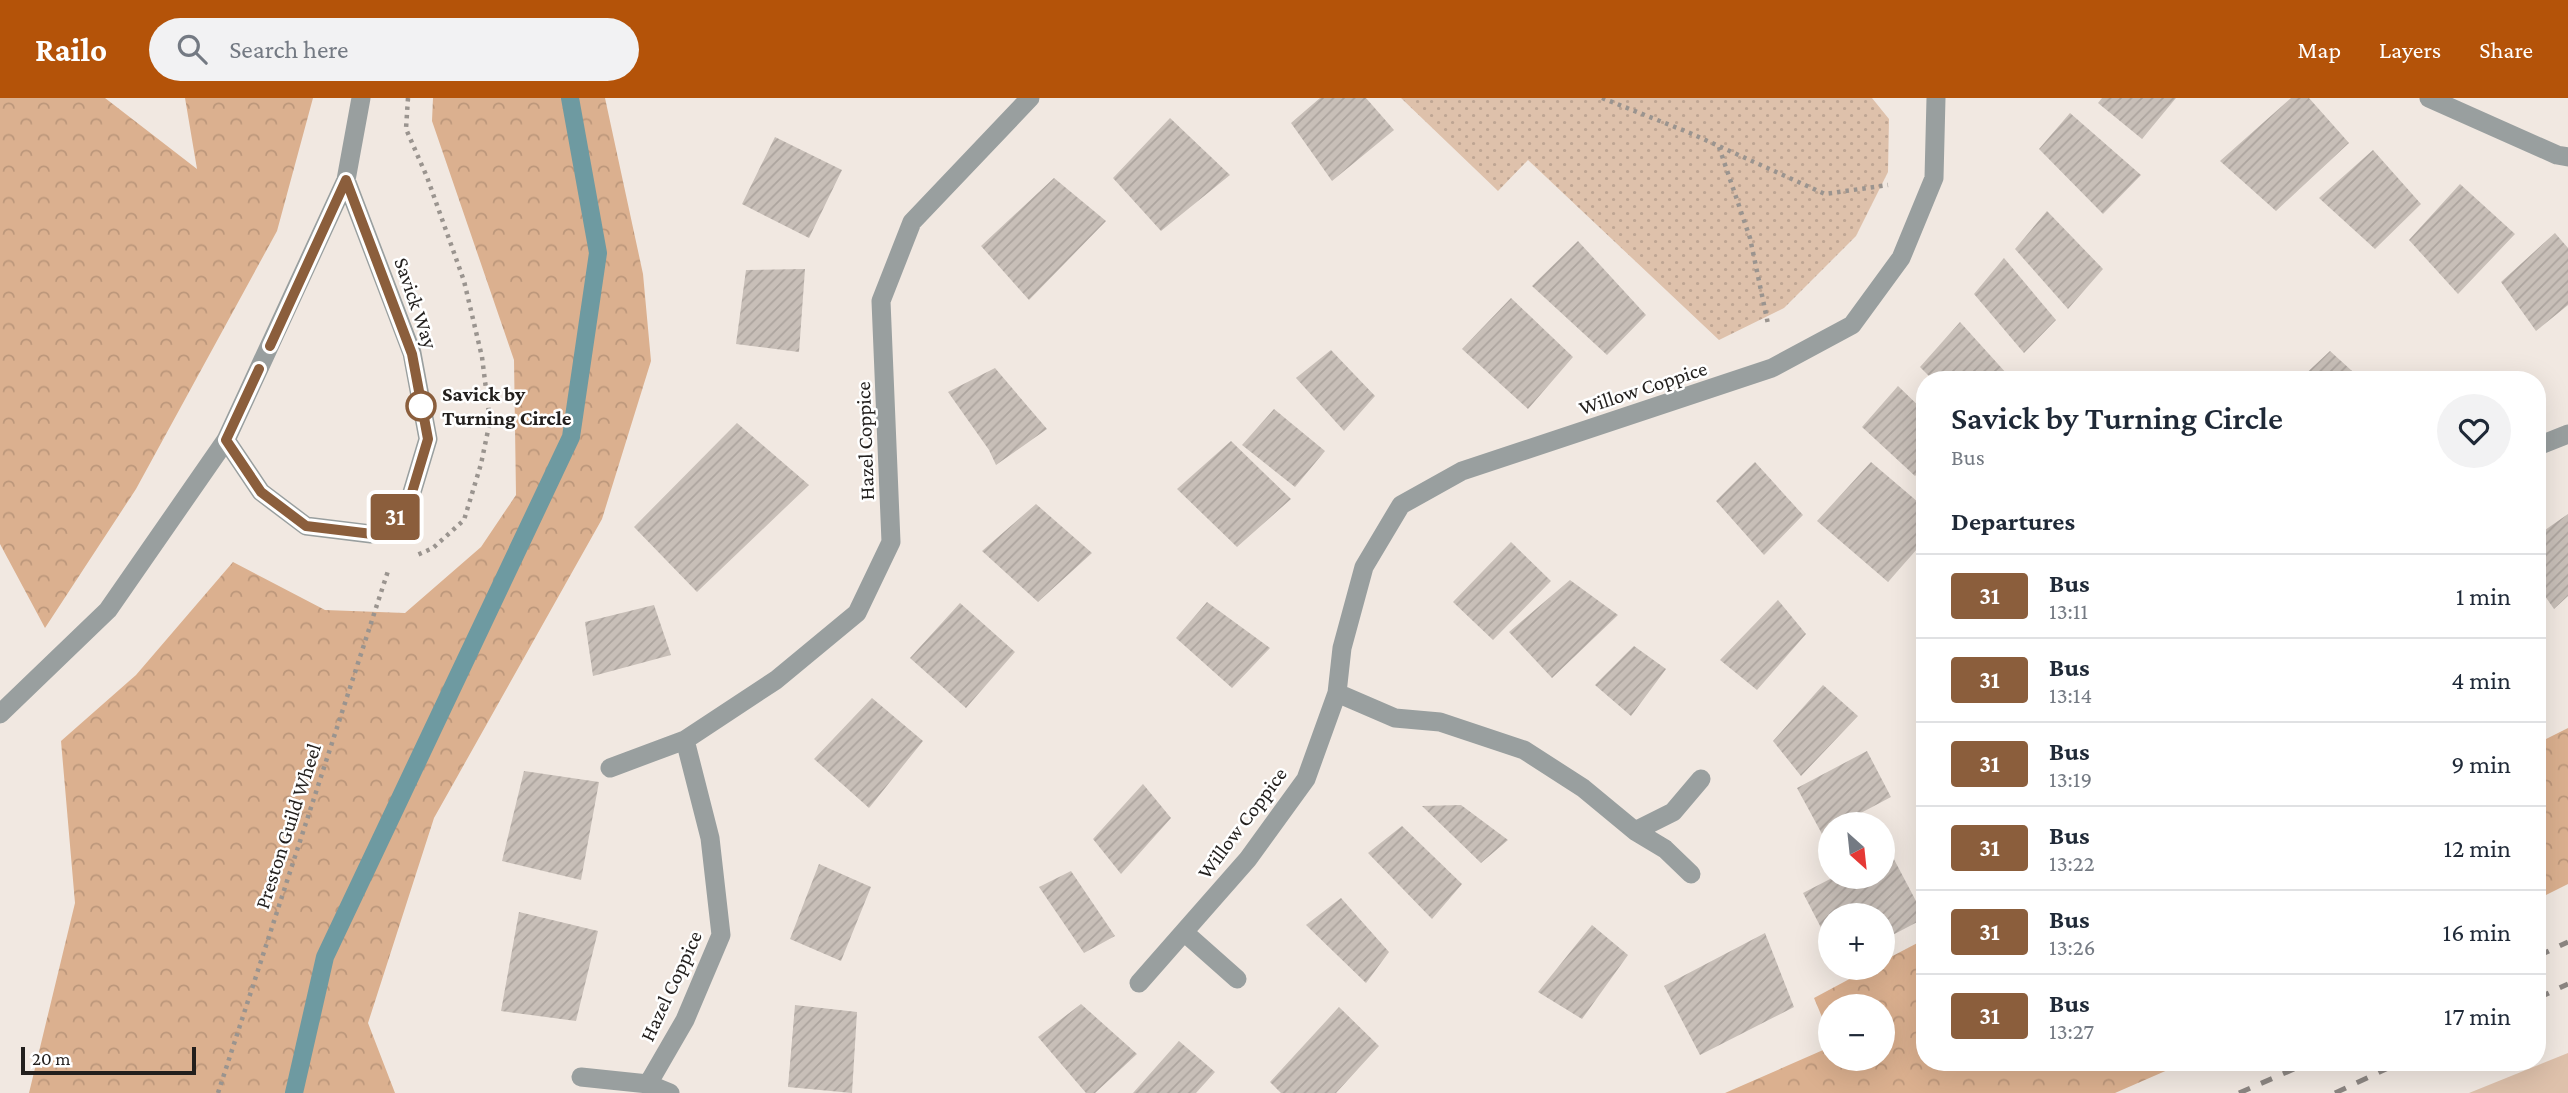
<!DOCTYPE html>
<html lang="en">
<head>
<meta charset="utf-8">
<style>
  :root { --surface:#fff; --page:#f2f2f3; --text:#1f2937; --muted:#747a83; --line:#e0e1e3; --accent:#b45309 }
  body { margin:0; font-family:"Crimson Pro",serif; background:var(--page); color:var(--text); height:100vh; display:flex; flex-direction:column; font-size:26px; white-space:nowrap }
  * { box-sizing:border-box; margin:0 }
  p { font-size:23px; color:var(--muted) }
  .icon { flex:none; width:38px; height:38px; fill:none; stroke:currentColor; stroke-width:2; stroke-linecap:round; stroke-linejoin:round }
  .map { position:relative; flex:1; overflow:hidden }
  .drawer { position:absolute; left:1916px; top:273px; width:630px; height:700px; display:flex; flex-direction:column; background:var(--surface); border-radius:28px; box-shadow:0 7px 28px #0002 }
  .drawer>* { flex:none }
  .badge { padding:0 14px; border-radius:5px; font-size:24px; line-height:46px }
  .needle { width:46px; rotate:153deg }
  .fabs { position:absolute; left:1818px; top:714px; display:grid; gap:14px }
  .fabs a { display:grid; place-items:center; width:77px; height:77px; border-radius:50%; background:var(--surface); box-shadow:0 7px 28px #0002; font-size:35px }
  .scale { position:absolute; left:21px; bottom:18px; width:175px; box-sizing:border-box; padding-left:7px; border:4px solid #221f1d; border-top:0; font-size:19px; line-height:24px; white-space:nowrap; color:#221f1d; -webkit-text-stroke:5px #fff; paint-order:stroke }
  .map>.badge { position:absolute; translate:-50% -50%; box-shadow:0 0 0 4px #fff }
  h2 { padding:0 35px; font-size:26px; line-height:63px }
  .round { display:grid; place-items:center; flex:none; width:74px; height:74px; border-radius:37px; background:var(--page) }
  .overview { display:flex; align-items:center; justify-content:space-between; height:119px; padding:0 35px }
  h1 { font-size:33px; font-weight:600; line-height:52px }
  ul { padding:0; list-style:none }
  li { display:flex; align-items:center; gap:21px; height:84px; padding:0 35px; border-top:2px solid var(--line) }
  li div { flex:1 }
  li b { display:block; font-size:26px }
  li em { font-style:normal }
  li .badge { min-width:77px; font-weight:700; text-align:center }
  header { display:flex; align-items:center; gap:42px; box-sizing:border-box; height:98px; padding:0 35px; background:var(--accent); color:#fff }
  header strong { font-size:33px }
  nav { display:flex; gap:38px; margin-inline-start:auto; font-size:24px }
  .search { width:490px; height:63px; background:var(--page); display:flex; align-items:center; gap:18px; box-sizing:border-box; padding:0 24px; border-radius:38px; color:var(--muted); font-size:26px }
  .map>svg:first-child { display:block }
</style>
</head>
<body>
<header>
<strong>Railo</strong>
<div class="search"><svg class="icon" aria-label="search" viewBox="0 0 24 24"><circle cx="10" cy="10" r="6"/><path d="M15 15l6 6"/></svg>Search here</div>
<nav><a>Map</a><a>Layers</a><a>Share</a></nav>
</header>
<div class="map">
<svg width="2568" height="995" viewBox="0 0 2568 995">
  <defs>
    <pattern id="grass-dots" width="8" height="8" patternUnits="userSpaceOnUse" patternTransform="scale(1.75)"><rect width="8" height="8" fill="#dec1ab"/><path d="M2 2h.1M6 6h.1" fill="none" stroke="#bea593" stroke-width="1.8" stroke-linecap="round"/></pattern>
    <pattern id="forest-crowns" width="20" height="18" patternUnits="userSpaceOnUse" patternTransform="scale(1.75)"><rect width="20" height="18" fill="#dbb08f"/><path d="M2 6a3 3 0 1 1 6 0M12 15a3 3 0 1 1 6 0" fill="none" stroke="#bc977b"/></pattern>
    <pattern id="building-hatch" width="6" height="6" patternUnits="userSpaceOnUse" patternTransform="scale(1.75)"><rect width="6" height="6" fill="#c8bfb8"/><path d="M-1 1l2-2M0 6l6-6M5 7l2-2" fill="none" stroke="#aca49e"/></pattern>
  </defs>
  <rect width="100%" height="100%" fill="#f1e8e1"/>
  <path fill="url(#grass-dots)" d="M1401,0H1872L1889,21L1888,74L1856,138L1784,210L1719,242L1528,62L1498,93Z"/>
  <path fill="url(#forest-crowns)" d="M0,0H105L197,71L185,0H313L277,133L136,391L45,530L0,446Z
    M433,0H605L643,176L651,263L602,421L434,720L368,925L395,995H29L75,805L61,643L136,577L233,464L325,512L405,515L481,449L516,397L514,262L432,23Z
    M2568,630V786L2538,801V645Z
    M1925,841V964H2186L2115,995H1725L1830,949V961H1883V908H1830V938L1814,900L1870,870H1883V863Z"/>
  <path fill="#dec1ab" d="M2568,955V995H2469Z"/>
  <g fill="none" stroke-linecap="round" stroke-linejoin="round">
    <path stroke="#6e9aa1" stroke-width="18" d="M294,995L325,859L571,339L598,155L570,0"/>
  </g>
  <path fill="url(#building-hatch)" d="M1320,0H1366L1394,32L1332,83L1291,25Z
    M2102,0H2176L2142,41L2098,5Z
    M2291,0H2309L2349,45L2276,113L2220,63Z
    M2070,15L2141,77L2103,116L2039,51Z
    M1170,20L1230,77L1161,133L1113,80Z
    M775,39L842,72L809,140L742,106Z
    M2373,52L2421,106L2375,151L2319,100Z
    M1054,80L1106,123L1029,202L981,148Z
    M2460,86L2515,136L2458,196L2409,142Z
    M2047,113L2103,171L2068,211L2015,151Z
    M2555,135L2568,150V207L2536,233L2501,184Z
    M1578,143L1646,217L1607,257L1532,188Z
    M2004,160L2056,222L2024,255L1974,196Z
    M805,171L799,254L736,246L746,172Z
    M1511,200L1573,259L1528,311L1462,251Z
    M1960,224L2007,276L2002,282H1933L1920,269Z
    M1331,252L1375,298L1344,333L1296,280Z
    M2330,253L2362,282H2299Z
    M995,270L1047,331L996,367L989,352L948,294Z
    M1898,288L1925,314V368L1915,378L1862,329Z
    M1274,311L1325,353L1295,389L1242,347Z
    M737,325L809,387L697,494L634,429Z
    M1231,343L1291,401L1237,449L1177,391Z
    M1755,364L1803,417L1764,457L1716,403Z
    M1871,364L1925,410V442L1888,484L1817,423Z
    M1036,406L1092,455L1038,504L982,453Z
    M2568,416V498L2554,511L2538,488V437Z
    M1511,444L1551,483L1493,542L1453,504Z
    M1570,482L1618,517L1552,580L1509,534Z
    M1778,502L1806,536L1757,592L1720,562Z
    M1207,504L1270,550L1232,590L1176,540Z
    M960,505L1015,554L966,610L910,560Z
    M654,507L671,557L593,578L585,524Z
    M1634,548L1666,571L1631,618L1595,587Z
    M1823,587L1858,618L1801,678L1773,643Z
    M872,600L923,643L869,710L814,661Z
    M1867,653L1891,699L1840,726H1830V731L1822,736L1797,690Z
    M524,673L599,684L581,782L502,763Z
    M1143,686L1171,720L1121,776L1093,741Z
    M1461,707L1508,742L1481,765L1422,708Z
    M1402,728L1462,786L1432,821L1368,755Z
    M1888,750L1925,820L1883,842V817H1830V847L1803,795L1834,779H1883V753Z
    M819,766L871,789L841,863L790,841Z
    M1071,773L1115,838L1084,855L1039,789Z
    M1341,800L1389,854L1366,885L1306,827Z
    M519,814L598,833L576,923L501,913Z
    M1592,827L1628,857L1582,921L1538,894Z
    M1765,835L1794,909L1700,957L1664,888Z
    M1081,906L1137,956L1095,995H1086L1038,939Z
    M795,907L857,914L852,995L788,989Z
    M1339,909L1379,948L1336,995H1281L1270,984Z
    M1179,943L1215,974L1196,995H1133Z"/>
  <g fill="none" stroke-linecap="round" stroke-linejoin="round">
    <path stroke="#9a948f" stroke-width="4.5" stroke-dasharray="3.5 5" stroke-linecap="butt" d="M408,0L406,31L427,79L464,183L482,259L490,323L481,366L464,422L433,450L417,457
      M1602,0L1690,35L1825,96L1888,87
      M1719,49L1750,140L1768,226
      M218,995L388,473"/>
    <path stroke="#999f9f" stroke-width="19" d="M2429,0L2557,57L2568,59
      M226,342L261,394L306,428L371,436L407,411L428,341L412,255L346,82
      M2538,348L2568,336
      M1337,595L1395,620L1440,624L1524,652L1583,690L1635,733L1665,751L1691,776
      M0,616L108,512L226,342L346,82L361,0
      M610,670L685,642
      M1635,733L1673,714L1701,681
      M1184,834L1237,881
      M1139,885L1248,761L1306,681L1337,595L1342,550L1364,469L1401,407L1462,373L1772,270L1852,227L1901,160L1934,80L1936,0
      M581,979L648,986L670,995
      M648,986L685,922L721,837L710,740L685,642L776,582L857,515L891,444L881,203L912,124L1030,0"/>
    <path stroke="#8c8682" stroke-width="5" stroke-dasharray="12 12" stroke-linecap="butt" d="M2538,858L2568,844
      M2538,900L2568,886
      M2239,995L2310,964
      M2335,995L2401,964"/>
  </g>
  <g fill="none" stroke-linecap="round" stroke-linejoin="round">
    <defs>
      <path id="line" d="M259,271L226,342L261,394L306,428L372,436L407,411L428,341L412,256L346,82L270,248"/>
    </defs>
    <use href="#line" stroke="#fff" stroke-width="16"/>
    <use href="#line" stroke="#8b5e3c" stroke-width="10"/>
  </g>
  <circle fill="#fff" stroke="#8b5e3c" stroke-width="3.5" cx="421" cy="308" r="14"/>
  <g text-anchor="middle" stroke-width="5" stroke-linejoin="round" paint-order="stroke">
    <g font-size="21" fill="#221f1d" stroke="#fff">
      <text transform="translate(416 205) rotate(71)" y="7">Savick Way</text>
      <text transform="translate(1643 290) rotate(-18)" y="7">Willow Coppice</text>
      <text transform="translate(865 343) rotate(-92)" y="7">Hazel Coppice</text>
      <text transform="translate(1242 725) rotate(-53)" y="7">Willow Coppice</text>
      <text transform="translate(288 728) rotate(-72)" y="7">Preston Guild Wheel</text>
      <text transform="translate(671 888) rotate(-65)" y="7">Hazel Coppice</text>
    </g>
    <g font-size="21" font-weight="bold" fill="#221f1d" stroke="#fff" text-anchor="start">
      <text x="442" y="303">Savick by<tspan x="442" dy="24">Turning Circle</tspan></text>
    </g>
  </g>
</svg>
<div class="fabs">
<a><svg class="needle" viewBox="-14 -14 28 28"><path d="M0-13l5 13h-10z" fill="#e53935"/><path d="M0 13l5-13h-10z" fill="#747a83"/></svg></a>
<a>+</a>
<a>−</a>
</div>
<div class="scale">20 m</div>
<b class="badge" style="left:395px;top:419px;background:#8b5e3c;color:#fff">31</b>
<section class="drawer">
<div class="overview"><div><h1>Savick by Turning Circle</h1><p>Bus</p></div><a class="round"><svg class="icon" aria-label="heart" viewBox="0 0 24 24"><path d="M12 20l-8-8c-3-5 5-10 8-4 3-6 11-1 8 4z"/></svg></a></div>
<h2>Departures</h2>
<ul>
<li><span class="badge" style="background:#8b5e3c;color:#fff">31</span><div><b>Bus</b><p>13:11</p></div><em>1 min</em></li>
<li><span class="badge" style="background:#8b5e3c;color:#fff">31</span><div><b>Bus</b><p>13:14</p></div><em>4 min</em></li>
<li><span class="badge" style="background:#8b5e3c;color:#fff">31</span><div><b>Bus</b><p>13:19</p></div><em>9 min</em></li>
<li><span class="badge" style="background:#8b5e3c;color:#fff">31</span><div><b>Bus</b><p>13:22</p></div><em>12 min</em></li>
<li><span class="badge" style="background:#8b5e3c;color:#fff">31</span><div><b>Bus</b><p>13:26</p></div><em>16 min</em></li>
<li><span class="badge" style="background:#8b5e3c;color:#fff">31</span><div><b>Bus</b><p>13:27</p></div><em>17 min</em></li>
</ul>
</section>
</div>
</body>
</html>
